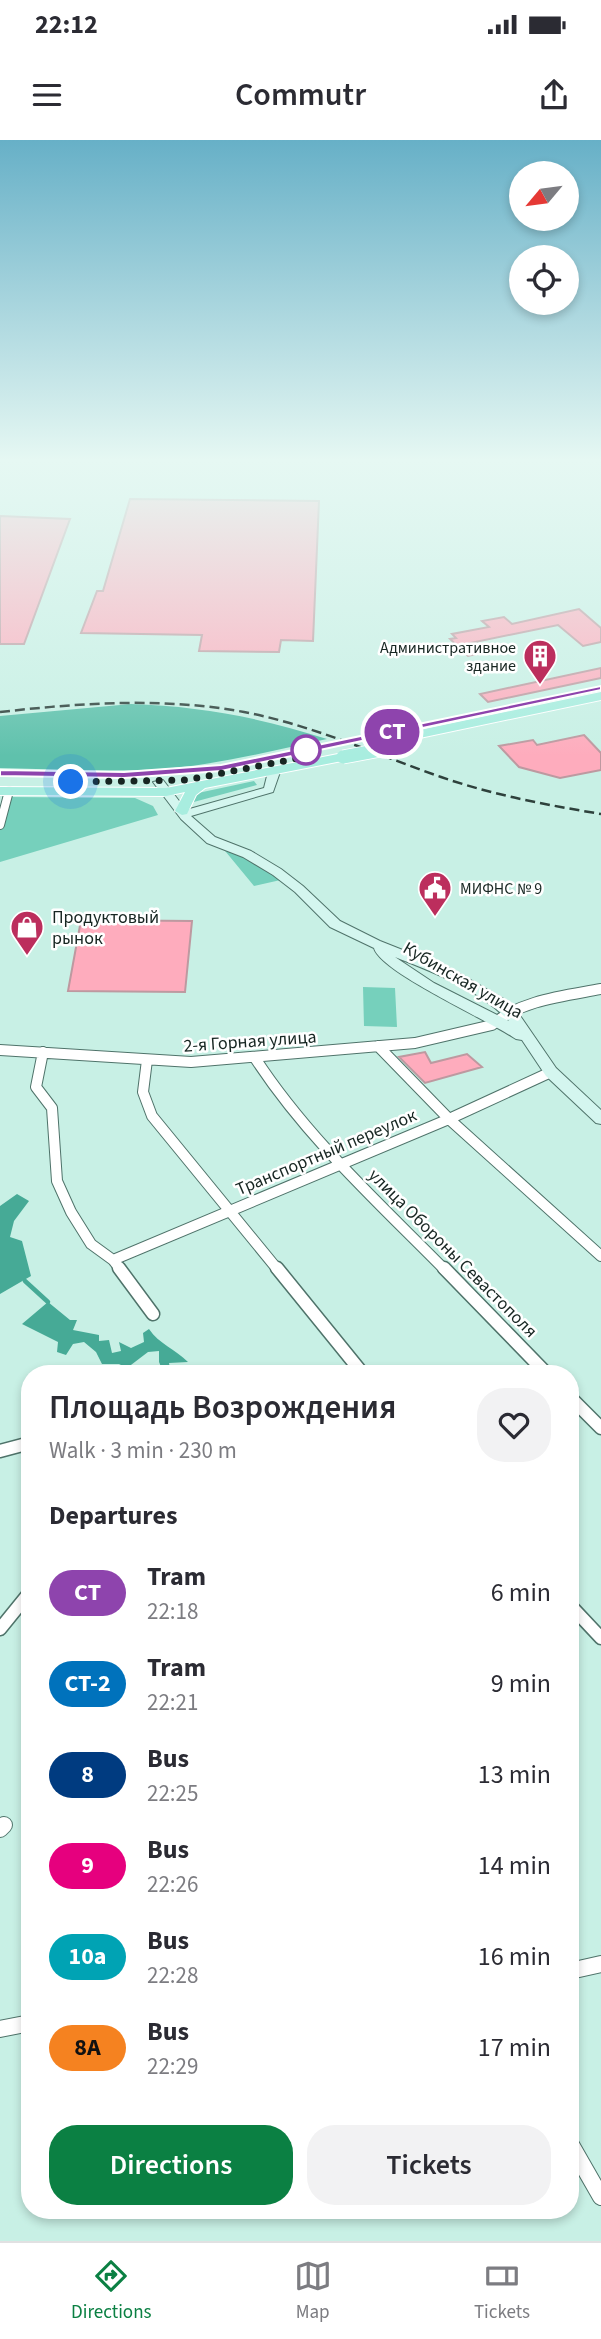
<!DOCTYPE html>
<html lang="en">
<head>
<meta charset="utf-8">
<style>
  :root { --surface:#fff; --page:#f2f2f3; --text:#2b2b33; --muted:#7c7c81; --line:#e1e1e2; --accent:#0b8043 }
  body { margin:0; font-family:"Source Sans 3",sans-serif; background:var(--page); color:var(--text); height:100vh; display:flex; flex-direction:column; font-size:26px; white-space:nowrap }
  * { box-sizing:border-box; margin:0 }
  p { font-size:23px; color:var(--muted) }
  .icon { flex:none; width:38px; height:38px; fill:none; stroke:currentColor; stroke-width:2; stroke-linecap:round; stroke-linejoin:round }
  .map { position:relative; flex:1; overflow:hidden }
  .panel { position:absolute; left:21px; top:1225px; width:558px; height:854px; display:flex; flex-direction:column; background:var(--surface); border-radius:28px; box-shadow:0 4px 10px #0003 }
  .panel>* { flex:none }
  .badge { padding:0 14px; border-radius:23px; font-size:24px; line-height:46px }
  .needle { width:46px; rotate:241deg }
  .buttons { position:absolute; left:509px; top:21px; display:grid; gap:14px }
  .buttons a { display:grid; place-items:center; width:70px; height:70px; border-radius:50%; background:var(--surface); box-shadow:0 4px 10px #0003; font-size:35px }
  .you { position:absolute; width:35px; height:35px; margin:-18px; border:5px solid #fff; border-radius:50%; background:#1a73e8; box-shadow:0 0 0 10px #1a73e833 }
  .map>.badge { position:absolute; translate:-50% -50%; box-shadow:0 0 0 4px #fff }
  h2 { padding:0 28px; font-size:26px; line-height:63px }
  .round { display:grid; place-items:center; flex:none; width:74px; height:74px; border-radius:28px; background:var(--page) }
  .head { display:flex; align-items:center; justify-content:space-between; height:119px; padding:0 28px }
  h1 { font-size:33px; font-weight:600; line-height:52px }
  .button { display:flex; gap:14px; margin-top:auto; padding:14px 28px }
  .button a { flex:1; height:80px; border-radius:28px; background:var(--accent); color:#fff; font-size:28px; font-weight:600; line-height:80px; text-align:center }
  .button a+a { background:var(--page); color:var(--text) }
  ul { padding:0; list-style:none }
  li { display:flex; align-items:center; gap:21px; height:91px; padding:0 28px }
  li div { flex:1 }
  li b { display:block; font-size:26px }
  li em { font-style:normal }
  li .badge { min-width:77px; font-weight:700; text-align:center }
  .status { display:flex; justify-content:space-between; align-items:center; height:49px; padding:0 35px; background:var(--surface); direction:ltr }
  .status svg { height:19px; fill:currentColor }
  header { display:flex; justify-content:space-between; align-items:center; height:91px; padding:0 28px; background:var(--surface); font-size:32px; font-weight:600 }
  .dock { display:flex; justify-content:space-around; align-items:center; height:98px; border-top:2px solid var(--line); background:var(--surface); font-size:19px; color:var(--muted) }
  .dock a { display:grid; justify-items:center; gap:4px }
  .dock .current { color:var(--accent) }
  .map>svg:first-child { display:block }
</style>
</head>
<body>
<div class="status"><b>22:12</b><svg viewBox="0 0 49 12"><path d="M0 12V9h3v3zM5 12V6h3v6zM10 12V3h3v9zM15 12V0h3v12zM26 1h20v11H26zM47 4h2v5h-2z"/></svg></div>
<header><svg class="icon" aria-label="menu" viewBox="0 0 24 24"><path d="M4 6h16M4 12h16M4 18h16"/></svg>Commutr<svg class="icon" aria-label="share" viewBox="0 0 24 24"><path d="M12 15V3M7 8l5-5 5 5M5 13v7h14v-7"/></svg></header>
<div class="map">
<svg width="601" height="2101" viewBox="0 0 601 2101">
  <rect width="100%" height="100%" fill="#c8f0e5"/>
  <path fill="#76d0bc" d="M254,641L257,645L190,663L198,653Z
    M9,657L135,658L153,666L158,675L0,722V679Z
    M221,706L245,715L285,739L254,746Z
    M363,847L395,848L397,887L364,886Z"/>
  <path fill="#5fc1ac" d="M131,564C199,566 262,578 327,599C276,610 225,623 173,628C116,633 57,629 0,628V576Z"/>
  <path fill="#46aa96" d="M17,1054L29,1061L14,1081L10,1097L22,1101L31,1136L0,1154V1066Z
    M48,1162L70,1180H77L73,1190L99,1195V1201L109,1200L112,1213L121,1211L119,1202L131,1208L144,1202L143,1193L149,1189C159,1204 175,1209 188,1222L169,1223L171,1234H164L159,1222V1211L148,1212L127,1228L119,1224H102L96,1212L84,1202L73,1204L66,1215L57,1212L58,1202L22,1184Z"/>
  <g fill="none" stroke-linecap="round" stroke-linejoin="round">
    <path stroke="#46aa96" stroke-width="4.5" d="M25,1141L48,1162"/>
  </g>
  <path fill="#feacbd" stroke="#bd99a0" stroke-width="2" d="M130,359L319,361L313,501L281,500L279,512L199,511L202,495L81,493L97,451H103Z
    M0,376L70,379L24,504H0Z
    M579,469L601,488V502L583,506L558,485L470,503L481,513L468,516L450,499L456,498L452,494L489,487L482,481L504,477L512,484Z
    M601,528V538L488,562L480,554Z
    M584,595L601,613V630L560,638L519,627L499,606L533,600L537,605Z
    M81,780L192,781L185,852L68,851Z
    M425,912L431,923L467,914L482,927L425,943L399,917Z"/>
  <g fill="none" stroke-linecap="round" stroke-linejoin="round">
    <defs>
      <path id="street-far3" d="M0,685L9,651"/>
      <path id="street-far2" d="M378,906L449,979L601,1116
        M0,910L191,922L415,903L492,885C521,860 564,856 601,849
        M43,912L36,947L52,968L57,1041L71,1072L91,1104L113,1120L121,1130
        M255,918C307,998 379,1063 445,1130
        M147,920L143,952L152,976L278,1130
        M113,1120L449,979L551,932"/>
      <path id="street-far1" d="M119,1128L153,1174
        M277,1128L363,1234
        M444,1128L547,1234
        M570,1257L601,1288
        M0,1311L30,1303
        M570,1465L601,1498
        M0,1489L30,1452"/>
      <path id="street" d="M0,1689L4,1685
        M570,1831L601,1824
        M0,1889L30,1883
        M570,2003L601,2057"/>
      <path id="secondary" d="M274,629L280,632L273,652L191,676L215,697L251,711L281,729L303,746L340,781L380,801L453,830L504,859L521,877L556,928L601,970V984L596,983L546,936L522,900L516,899C490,881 380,832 374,808L330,787L295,752L273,735L243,717L207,703L181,679L153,642L163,640L186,670L264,648L268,632ZM395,817C435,833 479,849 509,881L434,843Z"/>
      <path id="primary" d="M601,552V560L396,603L390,599L396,595Z
        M343,613L349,617L347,620L205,648L196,655L187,674L182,675L175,671L185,652L166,656L0,655V647L166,648Z"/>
    </defs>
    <use href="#street-far3" stroke="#4f736a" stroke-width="10"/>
    <use href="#street-far2" stroke="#4f736a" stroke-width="12"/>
    <use href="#street-far1" stroke="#4f736a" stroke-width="15"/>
    <use href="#street" stroke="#4f736a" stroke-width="18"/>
    <use href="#secondary" stroke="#4f736a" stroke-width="2"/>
    <use href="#primary" stroke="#fff" stroke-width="2"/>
    <use href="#street-far3" stroke="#fff" stroke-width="8"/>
    <use href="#street-far2" stroke="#fff" stroke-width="10"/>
    <use href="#street-far1" stroke="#fff" stroke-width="12"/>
    <use href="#street" stroke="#fff" stroke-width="16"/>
    <use href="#secondary" fill="#d4f6ef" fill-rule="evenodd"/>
    <use href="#primary" fill="#a8eddf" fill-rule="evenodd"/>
    <path stroke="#2e413c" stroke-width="2" d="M0,631L123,633L220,627L601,547"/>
    <path stroke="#2e413c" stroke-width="2.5" stroke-dasharray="10 5" stroke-linecap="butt" d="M0,572C81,563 163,557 244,572C312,585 375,614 441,637C493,655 547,665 601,674"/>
    <defs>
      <path id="primary-bridge" d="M343,617L412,604"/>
    </defs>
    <use href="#primary-bridge" stroke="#fff" stroke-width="15" stroke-linecap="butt"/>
    <use href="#primary-bridge" stroke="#a8eddf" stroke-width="13"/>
  </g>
  <linearGradient id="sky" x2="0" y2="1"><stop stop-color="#67b0c7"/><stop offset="0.52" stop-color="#e6f8f3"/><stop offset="1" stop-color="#e6f8f3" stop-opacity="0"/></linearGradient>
  <rect width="601" height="616" fill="url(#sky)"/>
  <path fill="#8e44ad" stroke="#fff" stroke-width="2" d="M601,546V550L221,631L124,638L0,636V630L124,632L221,625Z"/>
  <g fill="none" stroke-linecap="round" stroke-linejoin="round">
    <path stroke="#172622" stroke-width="7" stroke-dasharray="0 12.6" d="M71,642L187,640L315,615L306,610"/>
  </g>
  <defs>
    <symbol id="building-pin" viewBox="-11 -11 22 30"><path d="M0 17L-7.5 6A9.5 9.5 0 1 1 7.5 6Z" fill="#bc2e5d" stroke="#fff"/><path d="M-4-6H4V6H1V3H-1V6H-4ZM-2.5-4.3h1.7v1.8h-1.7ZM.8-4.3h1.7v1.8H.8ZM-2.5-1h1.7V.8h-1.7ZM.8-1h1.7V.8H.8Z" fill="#fff"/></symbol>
    <symbol id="civic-pin" viewBox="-11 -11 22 30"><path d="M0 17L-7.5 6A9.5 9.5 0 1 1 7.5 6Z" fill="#bc2e5d" stroke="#fff"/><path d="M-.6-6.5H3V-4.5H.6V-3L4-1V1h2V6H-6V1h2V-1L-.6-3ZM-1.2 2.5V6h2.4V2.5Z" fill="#fff"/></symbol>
    <symbol id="shop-pin" viewBox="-11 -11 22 30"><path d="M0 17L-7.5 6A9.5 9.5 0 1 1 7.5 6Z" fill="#bc2e5d" stroke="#fff"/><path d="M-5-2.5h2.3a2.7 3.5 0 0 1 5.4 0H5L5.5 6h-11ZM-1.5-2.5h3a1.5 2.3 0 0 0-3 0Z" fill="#fff"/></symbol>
  </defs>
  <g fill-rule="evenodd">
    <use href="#building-pin" x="521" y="497" width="38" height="52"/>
    <use href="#civic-pin" x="416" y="729" width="38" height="52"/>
    <use href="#shop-pin" x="8" y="768" width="38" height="52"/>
  </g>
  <circle fill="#fff" stroke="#8e44ad" stroke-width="3.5" cx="306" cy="610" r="14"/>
  <g text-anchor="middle" stroke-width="5" stroke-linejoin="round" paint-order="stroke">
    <g font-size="16" fill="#172622" stroke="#fff" text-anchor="end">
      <text x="516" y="513">Административное<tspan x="516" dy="18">здание</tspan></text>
      <text x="460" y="754" text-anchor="start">МИФНС № 9</text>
    </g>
    <g font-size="18" fill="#172622" stroke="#fff" text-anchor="start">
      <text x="52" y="783">Продуктовый<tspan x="52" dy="21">рынок</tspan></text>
    </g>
    <g font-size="18" fill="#172622" stroke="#fff">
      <text transform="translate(463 840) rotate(30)" y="6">Кубинская улица</text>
      <text transform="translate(250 901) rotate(-4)" y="6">2-я Горная улица</text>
      <text transform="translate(326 1012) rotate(-23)" y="6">Транспортный переулок</text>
      <text transform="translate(453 1113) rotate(45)" y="6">улица Обороны Севастополя</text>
    </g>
  </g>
</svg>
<div class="buttons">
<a><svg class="needle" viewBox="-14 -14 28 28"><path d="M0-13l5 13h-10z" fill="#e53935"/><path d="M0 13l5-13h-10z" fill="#7c7c81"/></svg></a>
<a><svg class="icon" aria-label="locate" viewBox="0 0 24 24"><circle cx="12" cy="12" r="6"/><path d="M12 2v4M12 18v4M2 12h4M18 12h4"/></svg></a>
</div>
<div class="you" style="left:71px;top:642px"></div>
<b class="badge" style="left:392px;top:592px;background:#8e44ad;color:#fff">СТ</b>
<section class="panel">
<div class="head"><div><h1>Площадь Возрождения</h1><p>Walk · 3 min · 230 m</p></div><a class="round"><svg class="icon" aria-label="heart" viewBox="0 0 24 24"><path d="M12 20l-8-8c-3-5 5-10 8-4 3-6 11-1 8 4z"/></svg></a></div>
<h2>Departures</h2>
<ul>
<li><span class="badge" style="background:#8e44ad;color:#fff">СТ</span><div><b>Tram</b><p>22:18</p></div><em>6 min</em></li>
<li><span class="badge" style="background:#0072bc;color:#fff">СТ-2</span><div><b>Tram</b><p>22:21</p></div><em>9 min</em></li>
<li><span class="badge" style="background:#003b80;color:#fff">8</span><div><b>Bus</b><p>22:25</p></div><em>13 min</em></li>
<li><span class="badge" style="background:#e6007e;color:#fff">9</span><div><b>Bus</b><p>22:26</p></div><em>14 min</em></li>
<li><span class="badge" style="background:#00a3b4;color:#fff">10а</span><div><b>Bus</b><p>22:28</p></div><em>16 min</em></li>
<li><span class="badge" style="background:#f58220;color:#111">8А</span><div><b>Bus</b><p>22:29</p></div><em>17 min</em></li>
</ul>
<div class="button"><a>Directions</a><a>Tickets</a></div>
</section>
</div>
<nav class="dock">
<a class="current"><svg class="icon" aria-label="directions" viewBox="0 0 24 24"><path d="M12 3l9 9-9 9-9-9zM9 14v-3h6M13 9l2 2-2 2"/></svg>Directions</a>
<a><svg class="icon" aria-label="map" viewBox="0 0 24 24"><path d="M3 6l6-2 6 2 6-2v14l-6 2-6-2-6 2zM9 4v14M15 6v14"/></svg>Map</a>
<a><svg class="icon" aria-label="tickets" viewBox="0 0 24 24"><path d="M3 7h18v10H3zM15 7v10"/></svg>Tickets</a>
</nav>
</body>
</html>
